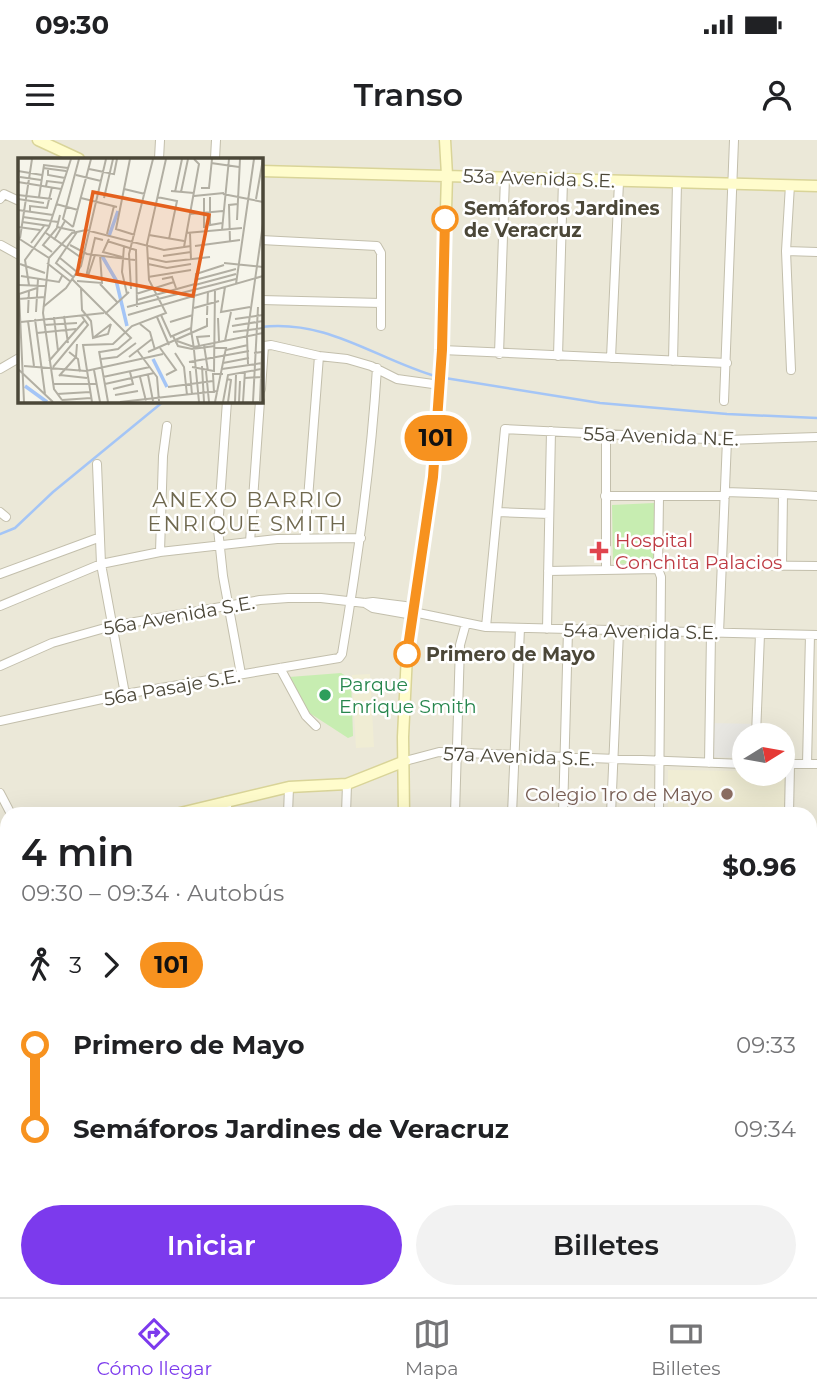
<!DOCTYPE html>
<html lang="es">
<head>
<meta charset="utf-8">
<style>
  :root { --surface:#fff; --page:#f2f2f2; --text:#202124; --muted:#757577; --line:#e0e0e0; --accent:#7c3aed }
  body { margin:0; font-family:Montserrat,sans-serif; background:var(--page); color:var(--text); height:100vh; display:flex; flex-direction:column; font-size:26px; white-space:nowrap }
  * { box-sizing:border-box; margin:0 }
  p { font-size:23px; color:var(--muted) }
  .icon { flex:none; width:38px; height:38px; fill:none; stroke:currentColor; stroke-width:2; stroke-linecap:round; stroke-linejoin:round }
  .map { position:relative; flex:1; overflow:hidden }
  .side { position:absolute; left:0px; top:667px; width:817px; height:492px; display:flex; flex-direction:column; background:var(--surface); border-radius:21px 21px 0 0; box-shadow:0 7px 28px #0002 }
  .side>* { flex:none }
  .badge { padding:0 14px; border-radius:23px; font-size:24px; line-height:46px }
  .needle { width:46px; rotate:79deg }
  .tools { position:absolute; left:732px; top:583px; display:grid; gap:14px }
  .tools a { display:grid; place-items:center; width:63px; height:63px; border-radius:50%; background:var(--surface); box-shadow:0 7px 28px #0002; font-size:35px }
  .map>.badge { position:absolute; translate:-50% -50%; box-shadow:0 0 0 4px #fff }
  .legs { display:flex; align-items:center; gap:10px; height:77px; padding:0 21px; font-size:23px }
  .legs p { margin-inline-start:auto }
  .head { display:flex; align-items:center; justify-content:space-between; height:119px; padding:0 21px }
  h1 { font-size:38px; font-weight:600; line-height:52px }
  .action { display:flex; gap:14px; margin-top:auto; padding:14px 21px }
  .action a { flex:1; height:80px; border-radius:42px; background:var(--accent); color:#fff; font-size:28px; font-weight:600; line-height:80px; text-align:center }
  .action a+a { background:var(--page); color:var(--text) }
  ul { padding:0 21px; list-style:none }
  li { display:flex; align-items:center; gap:24px; height:84px; font-size:26px }
  li i { display:grid; place-items:center; width:10px; height:100%; margin:0 9px; background:currentColor }
  li i::after { content:''; width:18px; height:18px; margin:-9px; border:5px solid; border-radius:50%; background:var(--surface) }
  li p { margin-inline-start:auto }
  li:first-child i { background:linear-gradient(#0000 50%,currentColor 0) }
  li:last-child i { background:linear-gradient(currentColor 50%,#0000 0) }
  .status { display:flex; justify-content:space-between; align-items:center; height:49px; padding:0 35px; background:var(--surface); direction:ltr }
  .status svg { height:19px; fill:currentColor }
  header { display:flex; justify-content:space-between; align-items:center; height:91px; padding:0 21px; background:var(--surface); font-size:32px; font-weight:600 }
  .tabs { display:flex; justify-content:space-around; align-items:center; height:98px; border-top:2px solid var(--line); background:var(--surface); font-size:19px; color:var(--muted) }
  .tabs a { display:grid; justify-items:center; gap:4px }
  .tabs .on { color:var(--accent) }
  .map>svg:first-child { display:block }
</style>
</head>
<body>
<div class="status"><b>09:30</b><svg viewBox="0 0 49 12"><path d="M0 12V9h3v3zM5 12V6h3v6zM10 12V3h3v9zM15 12V0h3v12zM26 1h20v11H26zM47 4h2v5h-2z"/></svg></div>
<header><svg class="icon" aria-label="menu" viewBox="0 0 24 24"><path d="M4 6h16M4 12h16M4 18h16"/></svg>Transo<svg class="icon" aria-label="person" viewBox="0 0 24 24"><circle cx="12" cy="8" r="4"/><path d="M4 21q1-7 8-7t8 7"/></svg></header>
<div class="map">
<svg width="817" height="1157" viewBox="0 0 817 1157">
  <rect width="100%" height="100%" fill="#f6f5eb"/>
  <path fill="#ebe8d8" fill-rule="evenodd" d="M0,0H817V1157H0ZM19,19H261V261H19ZM744,595H782V634H744ZM7,674H810V1152H7Z"/>
  <path fill="#f0edd4" d="M370,534L374,607L356,608L352,535Z
    M668,630L744,631V634H782V631H787L786,674H668Z"/>
  <path fill="#c7edb1" d="M654,363L655,423L613,424L612,365Z
    M341,533L351,539L353,596L348,598L308,572L289,537Z
    M810,1111H812L817,1126V1156L662,1157L661,1152H810Z
    M549,1152H618L619,1157H550Z"/>
  <path fill="#e8e7e2" d="M709,583L757,584V595H744V618L708,617Z"/>
  <g fill="none" stroke-linecap="round" stroke-linejoin="round">
    <path stroke="#a4c5f6" stroke-width="2.5" d="M261,187C329,179 377,220 438,237
      M445,238L600,263L727,274L817,278
      M0,394L15,388L53,352L164,261"/>
    <defs>
      <path id="street" d="M159,19L160,0
        M215,19L216,0
        M790,45L786,111L791,230
        M0,59L4,54L19,61
        M261,100L377,106L381,113V186
        M1,105L19,115
        M786,111L817,112
        M261,160L381,163
        M442,210L727,223
        M499,214L505,37
        M558,216L563,40
        M611,218L619,42
        M673,221L677,43
        M0,229L19,218
        M261,249L264,206L271,205L319,216L347,219L371,226L397,239L440,245
        M227,261L218,389L223,436L241,534
        M724,261L734,0
        M606,293V429
        M97,324L101,424L125,554
        M725,352L783,354L782,426
        M783,354L817,356
        M605,356H725
        M0,372L6,377
        M498,372L549,374
        M305,398L319,216
        M250,402L260,261
        M160,412L163,316L167,286
        M722,425L817,426
        M548,431L658,429
        M0,434L98,398
        M365,463L373,468L413,475L418,473L486,487L817,495
        M0,466L101,424L160,412L277,399L361,398
        M486,487L505,289L727,300L817,297
        M547,489L551,291
        M719,493L727,300
        M0,526L52,503L112,486L260,460L288,458H321L365,463L373,462L405,466L416,471
        M280,528L306,576L316,586
        M0,581L125,554L339,518L342,514C358,419 371,325 377,228
        M756,595L760,494
        M405,621L439,612L744,624
        M709,623L711,493
        M782,624H817
        M807,624L810,495
        M0,653L11,674
        M227,674V661
        M288,674L289,647
        M346,674L347,644
        M455,674L460,505L466,483
        M512,674L520,488
        M563,674L568,490
        M611,674L619,491
        M659,674L661,437L658,429L659,357
        M789,674L790,624
        M810,741H817
        M0,762L7,775
        M810,824H817
        M0,864L7,859
        M0,885L7,898
        M0,1016L7,1030
        M810,1058L817,1082
        M810,1106L817,1105
        M0,1137L7,1151
        M65,1152L68,1157
        M166,1152L168,1157
        M233,1152L236,1157
        M395,1152L397,1157
        M510,1152L512,1157
        M653,1152L655,1157
        M78,1157L124,1152
        M282,1157L305,1152
        M479,1157L499,1152"/>
      <path id="secondary" d="M38,0L79,19
        M261,31L817,46
        M176,674L289,647L347,644L405,621
        M404,674L403,597L407,514L433,337L442,210L447,35L445,0
        M0,757L7,751
        M810,974H817"/>
    </defs>
    <use href="#street" stroke="#c3bfac" stroke-width="10"/>
    <use href="#secondary" stroke="#d9d498" stroke-width="13"/>
    <use href="#street" stroke="#fff" stroke-width="8"/>
    <use href="#secondary" stroke="#fffccc" stroke-width="10"/>
  </g>
  <g fill="none" stroke-linecap="round" stroke-linejoin="round">
    <defs>
      <path id="line-1" d="M407,514L433,337L442,210L445,79"/>
    </defs>
    <use href="#line-1" stroke="#fff" stroke-width="16"/>
    <use href="#line-1" stroke="#f7921f" stroke-width="10"/>
  </g>
  <g fill="#fff" stroke="#f7921f" stroke-width="3.5">
    <circle cx="445" cy="79" r="12"/>
    <circle cx="407" cy="514" r="12"/>
  </g>
  <path fill="#e0444e" stroke="#fff" stroke-width="2.5" d="M595.5 400.5h7v7h7v7h-7v7h-7v-7h-7v-7h7z"/>
  <circle fill="#2e9e5b" stroke="#fff" stroke-width="2.5" cx="325" cy="555" r="7"/>
  <circle fill="#8d6e63" stroke="#fff" stroke-width="2.5" cx="727" cy="654" r="7"/>
  <g text-anchor="middle" stroke-width="5" stroke-linejoin="round" paint-order="stroke">
    <g font-size="19" fill="#4b4738" stroke="#fff">
      <text transform="translate(539 38) rotate(2)" y="7">53a Avenida S.E.</text>
      <text transform="translate(661 296) rotate(2)" y="7">55a Avenida N.E.</text>
      <text transform="translate(179 475) rotate(-10)" y="7">56a Avenida S.E.</text>
      <text transform="translate(641 491) rotate(1)" y="7">54a Avenida S.E.</text>
      <text transform="translate(172 547) rotate(-10)" y="7">56a Pasaje S.E.</text>
      <text transform="translate(519 616) rotate(2)" y="7">57a Avenida S.E.</text>
    </g>
    <g font-size="19" font-weight="bold" fill="#4b4738" stroke="#fff" text-anchor="start">
      <text x="464" y="75">Semáforos Jardines<tspan x="464" dy="22">de Veracruz</tspan></text>
      <text x="426" y="521">Primero de Mayo</text>
    </g>
    <g font-size="19" fill="#be3a42" stroke="#fff" text-anchor="start">
      <text x="615" y="407">Hospital<tspan x="615" dy="22">Conchita Palacios</tspan></text>
    </g>
    <g font-size="19" fill="#27864d" stroke="#fff" text-anchor="start">
      <text x="339" y="551">Parque<tspan x="339" dy="22">Enrique Smith</tspan></text>
    </g>
    <g font-size="19" fill="#785e54" stroke="#fff" text-anchor="end">
      <text x="713" y="661">Colegio 1ro de Mayo</text>
    </g>
    <g font-size="21" letter-spacing="2" fill="#6f684e" stroke="#fff">
      <text x="248" y="367">ANEXO BARRIO<tspan x="248" dy="24">ENRIQUE SMITH</tspan></text>
    </g>
  </g>
  <g transform="translate(18 18)">
    <rect width="245" height="245" fill="#f6f5eb"/>
    <path fill="none" stroke="#a4c5f6" stroke-width="3.5" d="M91,78L100,53M84,98L98,122L109,168M135,201L149,229M7,228L29,244"/>
    <path fill="none" stroke="#b2afa3" stroke-width="2" d="M112,1L98,71L117,77M193,5L221,9M25,10L48,13M71,11L96,16L99,1M30,12V17L47,20M0,13L24,17M58,17L83,23M2,19L23,22M0,24L43,31M28,28L29,23L45,25M183,30H191L194,1M106,31L127,36M153,33L176,35M157,34L164,1M163,34L170,1M205,36L245,44M0,37L34,41M176,38L206,35M21,39L26,7L50,10M139,39L159,43L151,81M192,39V67L204,65M63,40L99,49M86,40L95,1M0,41L26,45M238,41L245,1M38,46L60,52M0,52L35,57M12,54V48L29,50L34,29M172,56L205,53M42,57L39,69L57,73M5,59L40,64M219,62L222,1M4,64L32,68M0,69L22,72M55,69L45,61L61,1M55,69L73,1M186,70V40M204,72L211,1M28,75L65,101M168,75L224,70M172,75L173,102M89,76L96,48M131,77L166,83M0,80L31,100M2,80L14,1M91,81L85,94L104,99M36,82L47,63M89,83L118,92L119,149M212,84L211,47L220,46M13,85L26,68M52,87L69,96L117,102M106,88L104,114L109,136M177,88L222,82M166,89L181,6L176,1M34,94L25,87L39,70M145,98L173,94M42,100L59,114M130,100L148,104L192,99M29,105L53,124M206,105L245,109M2,106L27,115M130,106L149,110L173,106M3,118L41,124L44,118M70,118L77,97M55,119L38,105L59,74M68,119L77,80L85,82M130,119L173,112M54,121L113,180L100,191L82,194M144,121L154,119L158,130M177,122L218,111M59,123L84,125L82,97M82,126L100,145M218,126L236,1M1,127L27,128M11,127L7,102L31,69L53,1M177,127L218,116M207,129L203,154L232,149M63,130L64,152L73,163L75,180L90,176L93,166M113,131L111,96L135,1M118,136L156,124M0,141L27,139M119,142L177,126M25,149L48,130L63,108L88,1M109,149L218,121M176,150L201,143M18,154L20,121M10,155L11,132M87,156L111,134M110,157L245,118M143,157L153,179M189,157L190,133M46,158L50,185M36,159L40,193M139,159L151,187M200,160L201,183M17,161L27,236M217,161L245,157M10,163L16,208M3,164L86,155M152,164L175,157M122,166L132,174L137,192M26,167L59,165M214,168L245,163M215,174L245,170M19,175L58,171M155,178L160,188L174,191L197,188M152,179L173,170M75,180L93,166M159,183L176,189L245,175M207,183L213,154M181,187L179,179L192,178M186,187L190,213M142,190L158,212L148,217M196,190H208L197,244M176,191L173,172L178,116L206,107M119,192L139,219L141,243M176,192L181,244M208,192L230,187M81,193L90,244M51,194L60,201L62,214M130,194L189,168V160M157,195L166,209L169,237M111,199L134,181M83,201L99,199L118,185M31,203L67,162M171,204L231,193M205,205L231,200M230,206L229,178L245,66M6,208L68,213L145,196M184,208L186,244M35,209L70,167L63,157M174,209L196,213L197,131M0,211L35,244M204,211L244,205M76,212L82,244M172,213L174,237M188,213L191,244M42,217L69,220M130,217L135,243M41,218L58,199L59,186M85,219L132,209M122,219L128,243M227,220L243,219L244,194L236,195M209,221L213,222L210,244M35,226H79M87,226L136,215M150,229L195,223M95,231L115,226L112,214M196,235L195,216H205M39,236L72,234M97,237L120,233M44,242L36,231L25,155L31,100L54,75L68,72L146,92L173,88M44,242L73,240M242,243L243,219M6,244L1,136L19,130M74,244L65,187L95,186L114,168L148,155L131,122L129,86L148,1M102,244L200,233M205,244L210,217L243,211M217,244L218,217M221,244L222,223M225,244L227,213M235,244L240,149"/>
    <path fill="#e4611e" fill-opacity="0.15" stroke="#e4611e" stroke-width="3.5" d="M75,34L191,57L175,138L59,116Z"/>
    <rect width="245" height="245" fill="none" stroke="#4b4738" stroke-width="3.5"/>
  </g>
</svg>
<div class="tools">
<a><svg class="needle" viewBox="-14 -14 28 28"><path d="M0-13l5 13h-10z" fill="#e53935"/><path d="M0 13l5-13h-10z" fill="#757577"/></svg></a>
</div>
<b class="badge" style="left:436px;top:298px;background:#f7921f;color:#111">101</b>
<section class="side">
<div class="head"><div><h1>4 min</h1><p>09:30 – 09:34 · Autobús</p></div><b>$0.96</b></div>
<div class="legs"><svg class="icon" aria-label="walk" viewBox="0 0 24 24"><circle cx="13" cy="4" r="2"/><path d="M13 8l-2 6 4 7M11 14l-3 7M7 12l3-4h3l4 4"/></svg>3<svg class="icon" aria-label="forward" viewBox="0 0 24 24"><path d="M9 5l7 7-7 7"/></svg><b class="badge" style="background:#f7921f;color:#111">101</b></div>
<ul>
<li><i style="color:#f7921f"></i><b>Primero de Mayo</b><p>09:33</p></li>
<li><i style="color:#f7921f"></i><b>Semáforos Jardines de Veracruz</b><p>09:34</p></li>
</ul>
<div class="action"><a>Iniciar</a><a>Billetes</a></div>
</section>
</div>
<nav class="tabs">
<a class="on"><svg class="icon" aria-label="directions" viewBox="0 0 24 24"><path d="M12 3l9 9-9 9-9-9zM9 14v-3h6M13 9l2 2-2 2"/></svg>Cómo llegar</a>
<a><svg class="icon" aria-label="map" viewBox="0 0 24 24"><path d="M3 6l6-2 6 2 6-2v14l-6 2-6-2-6 2zM9 4v14M15 6v14"/></svg>Mapa</a>
<a><svg class="icon" aria-label="tickets" viewBox="0 0 24 24"><path d="M3 7h18v10H3zM15 7v10"/></svg>Billetes</a>
</nav>
</body>
</html>
